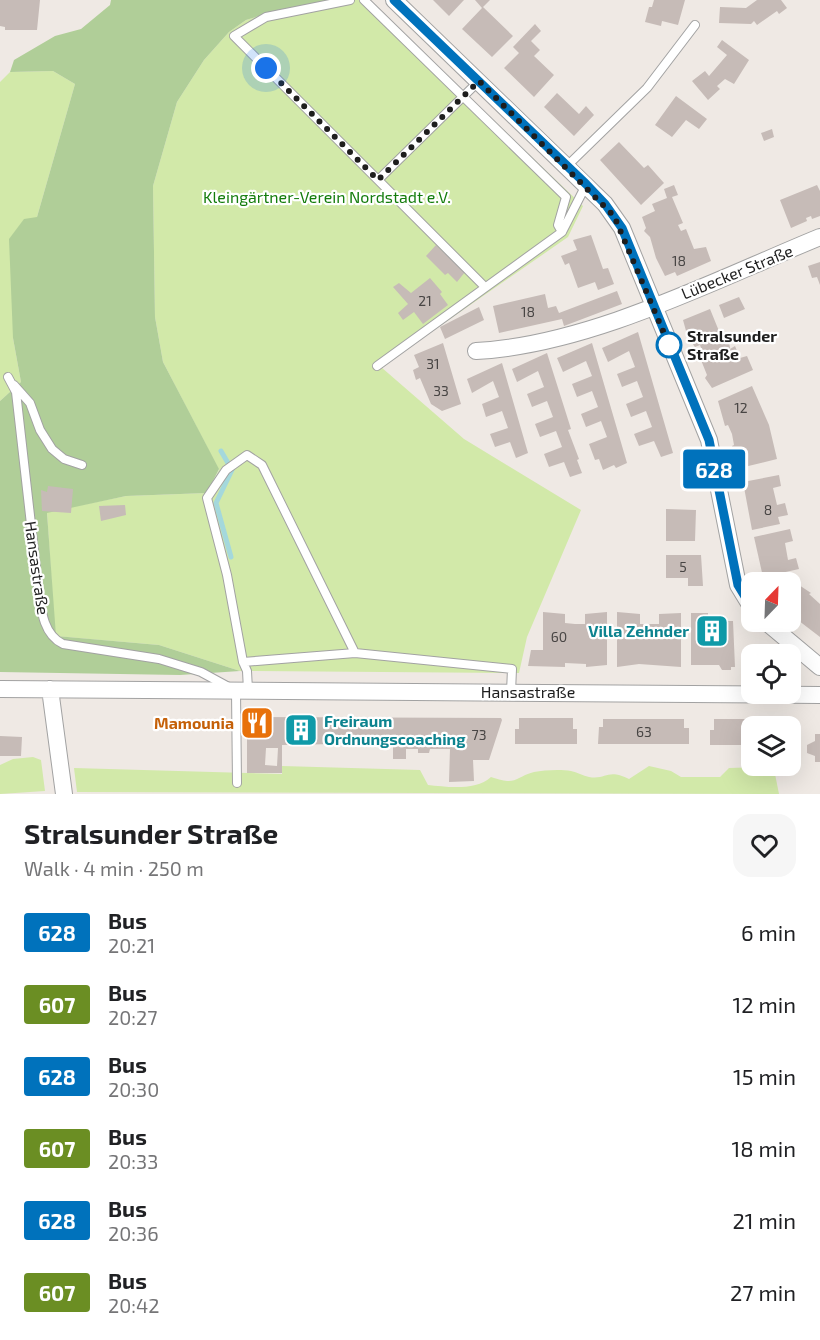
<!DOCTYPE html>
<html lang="en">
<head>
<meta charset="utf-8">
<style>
  :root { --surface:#fff; --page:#f6f6f6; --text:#202124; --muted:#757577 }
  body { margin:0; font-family:"Exo 2",sans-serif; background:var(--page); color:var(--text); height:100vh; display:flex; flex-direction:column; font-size:22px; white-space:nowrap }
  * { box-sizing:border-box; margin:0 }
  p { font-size:20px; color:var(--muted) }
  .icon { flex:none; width:33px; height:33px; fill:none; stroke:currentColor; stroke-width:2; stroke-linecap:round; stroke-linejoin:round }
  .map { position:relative; height:794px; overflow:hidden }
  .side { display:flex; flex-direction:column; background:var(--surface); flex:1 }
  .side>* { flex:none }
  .badge { padding:0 12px; border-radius:4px; font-size:21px; line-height:39px }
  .needle { width:39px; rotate:23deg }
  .buttons { position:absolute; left:741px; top:572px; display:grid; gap:12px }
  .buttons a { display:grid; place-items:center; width:60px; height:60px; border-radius:12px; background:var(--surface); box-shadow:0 6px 24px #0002; font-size:30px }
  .you { position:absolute; width:30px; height:30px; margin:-15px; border:4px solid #fff; border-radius:50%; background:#1a73e8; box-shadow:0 0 0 9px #1a73e833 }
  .map>.badge { position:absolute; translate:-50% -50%; box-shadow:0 0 0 3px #fff }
  .round { display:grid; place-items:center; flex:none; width:63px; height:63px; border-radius:18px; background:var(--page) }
  .headline { display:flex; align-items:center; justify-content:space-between; height:102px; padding:0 24px }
  h1 { font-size:28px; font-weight:700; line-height:45px }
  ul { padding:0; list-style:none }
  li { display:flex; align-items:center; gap:18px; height:72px; padding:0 24px }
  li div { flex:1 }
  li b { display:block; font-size:22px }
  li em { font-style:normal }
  li .badge { min-width:66px; font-weight:700; text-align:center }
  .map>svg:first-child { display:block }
</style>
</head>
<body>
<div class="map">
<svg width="820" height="794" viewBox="0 0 820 794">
  <rect width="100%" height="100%" fill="#efe9e4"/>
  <path fill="#d2e9a9" d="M340,0H368L583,206L568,237L381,367L464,439L581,510L527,637L519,673L240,671L159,645L55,636L47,512L126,496L207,493L219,470L163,362L155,317L153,186L177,102L204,60L229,32L246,20L278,10Z
    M53,71L75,84L37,217L13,338L21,382L0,401V82L10,72Z
    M33,757L41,760L45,791L0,794V765L13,759Z
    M282,766L420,770L428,785C447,787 476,791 491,777C517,786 513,778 534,772C544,770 561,769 571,771C577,772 583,776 589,777C607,780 607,768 629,779L649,766L671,771L681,777H720L729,768L761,767L775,774L779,794L77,792L74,768L282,774Z"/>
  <path fill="#b0ce98" d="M111,0H340L278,10L246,20L229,32L204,60L177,102L153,186L155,317L163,362L219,469L207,493L126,496L47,513L56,636L159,645L240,671L180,675L0,672V401L21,382L13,338L9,239L24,219L37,217L75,84L53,71L10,72L14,60L55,36L81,29L110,5Z"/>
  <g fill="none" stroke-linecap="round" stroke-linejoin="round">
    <path stroke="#a4d8dc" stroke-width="5" d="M221,451L232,470L216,503L231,557"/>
  </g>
  <path fill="#c6bbb7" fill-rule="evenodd" d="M0,0H40L37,30H5V27L0,26Z
    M433,0H464L449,16Z
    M475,0H490L483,7L513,36L492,57L462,29L482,8Z
    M654,0H685L678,25L662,21L661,26L645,22L649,7H652Z
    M757,0H781L787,8L779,14L777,11L757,25L754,21L751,24L719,23L720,7L746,8Z
    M535,24L541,31L531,41L540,50L534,56L554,75L534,97L504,68L519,53L513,47Z
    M722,40L749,60L734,84L725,79L717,86L720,89L708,100L692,81L705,71L709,76L727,55L717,47Z
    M557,93L579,114L586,106L594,115L574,136L544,107Z
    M676,96L707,119L699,129L686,120L672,137L655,125Z
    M772,129L774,137L764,141L761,133Z
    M619,142L644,168L648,165L664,183L641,205L600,160Z
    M674,185L678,195L672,197L683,223L678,225L681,231L686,229L694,249L706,247L711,261L677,276L675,272L665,276L656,258L650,237L644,231L646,228L642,217L655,211L652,204L667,198L664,189Z
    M817,185L820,191V216L812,219L811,216L806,218L807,221L791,228L780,200Z
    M591,235L603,269L608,268L614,284L598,290L595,282L578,288L569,263L565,265L561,256L577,250L573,240Z
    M436,245L465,272L457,282L448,273L445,275L426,256Z
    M820,262V285L817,277L812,278L808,266Z
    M430,278L442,292L440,294L448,305L423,324L414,312L403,320L398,313L408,304L393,287L399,283L411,293Z
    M617,291L622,304L564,326L562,319L499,333L493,306L545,294L548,308L556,306L559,313Z
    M739,297L745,309L724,318L719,305Z
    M479,307L484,320L445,339L440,327Z
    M710,309L721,336L728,333L730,349L735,346L740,358L747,356L753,370L712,388L705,378L707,375L701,360L705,359L700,345L695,347L688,338L683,320Z
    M638,332L673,453L661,457L654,441L639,446L634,434L652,427L646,411L631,417L626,404L643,397L637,381L622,387L617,374L635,367L629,351L608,362L602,348Z
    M443,343L461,404L442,411L431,404L420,378L416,380L413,370L419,367L414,355Z
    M592,343L627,463L616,468L614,465L603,470L599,459L595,460L589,444L607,437L601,421L586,427L581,414L598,407L592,391L577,397L572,384L592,376L586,361L563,372L557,358Z
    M547,353L571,429L568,430L579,459L577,460L582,473L570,477L564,462L549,467L544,454L562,447L556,431L540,437L535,424L553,417L547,401L532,407L527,394L544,387L538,371L517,382L512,369Z
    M502,363L528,453L516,458L510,442L495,447L490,434L508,428L502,411L486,417L482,404L499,397L493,381L472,393L467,379Z
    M752,386L769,425L777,459L740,468L732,446L734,445L732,434L728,425L725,426L718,401Z
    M779,475L781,486L773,488L777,505L785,503L788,515L778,517L780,524L752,530L743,482Z
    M48,486L73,489L71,513L42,511L41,490L47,492Z
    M125,505L126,515L101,521L99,506Z
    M666,509L696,510L695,541H666Z
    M790,529L793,541L785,543L788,560L796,558L799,569L763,577L754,537Z
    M666,555H701L703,586H688V578H666Z
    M799,585L811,593L809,594L820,604V637L790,614V588L794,591Z
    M543,612L565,614V623L575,624H585V614L607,612V665L586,667V664L565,663V667L528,666L531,650H543Z
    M617,612L640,614V624H659V614L681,613V667L639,664L617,667Z
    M691,613H708V621H733L735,667H731V670H722L719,665H691Z
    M252,717L501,718L502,720L489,760H473L474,781L449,782L450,749H430L429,753H418V749H406V759H393V743L282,745V773H247V721ZM266,748H278L277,766L265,765Z
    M519,718H573V729H577V744H515V729H519Z
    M603,719H684V728H689V744H598L599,727H603Z
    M714,719H768V726H752V745H710V730H714Z
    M815,734H820V762H815V756L807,753V745L815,741Z
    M0,736L22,737L21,756H0Z"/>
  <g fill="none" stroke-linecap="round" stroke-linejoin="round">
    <defs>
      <path id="service" d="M350,0L266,17L234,36L485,287
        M364,0L566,197L558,225L562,232
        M567,166L647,88L695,25
        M378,180L479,81
        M377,366L562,232L586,185
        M8,377L16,392L38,586C41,607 42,634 63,644L159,659L201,672L236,691L237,783
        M14,385L30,403L40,430L52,449L64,459L82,465
        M243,662L227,575L207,498L226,470L247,455L262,465L355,653
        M248,690L247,671L243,662L355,653L512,669L511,692"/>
      <path id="minor" d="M394,0L605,204L622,228L709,440L738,585L752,608
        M476,351C590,345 715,280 820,237
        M765,621L820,667
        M0,689L820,695
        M50,689L64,794"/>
    </defs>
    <use href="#service" stroke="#a2a2a2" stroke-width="10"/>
    <use href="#minor" stroke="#a2a2a2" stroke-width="18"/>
    <use href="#service" stroke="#fff" stroke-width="8"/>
    <use href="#minor" stroke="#fff" stroke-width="16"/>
  </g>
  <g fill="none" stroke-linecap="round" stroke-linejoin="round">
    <defs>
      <path id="line" d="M394,0L586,184L605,204L622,228L709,440L738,585L752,608"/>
    </defs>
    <use href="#line" stroke="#fff" stroke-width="14"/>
    <use href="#line" stroke="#0072bc" stroke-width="9"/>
    <path stroke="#1e1e1e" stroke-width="6" stroke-dasharray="0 10.8" d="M266,68L378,180L479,81L614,216L669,345"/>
  </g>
  <defs>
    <symbol id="building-square" viewBox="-11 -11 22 22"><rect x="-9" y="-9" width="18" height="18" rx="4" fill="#0f9aa8" stroke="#fff"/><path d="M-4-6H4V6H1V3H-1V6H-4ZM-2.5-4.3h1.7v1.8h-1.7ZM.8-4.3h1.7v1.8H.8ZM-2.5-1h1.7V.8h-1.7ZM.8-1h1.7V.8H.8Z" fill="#fff"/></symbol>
    <symbol id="restaurant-square" viewBox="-11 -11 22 22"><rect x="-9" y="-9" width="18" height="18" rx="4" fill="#e8710a" stroke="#fff"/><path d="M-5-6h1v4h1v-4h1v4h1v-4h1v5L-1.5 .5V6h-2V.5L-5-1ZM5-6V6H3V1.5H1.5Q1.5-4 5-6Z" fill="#fff"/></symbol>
  </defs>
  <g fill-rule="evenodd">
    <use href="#building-square" x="693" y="612" width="38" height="38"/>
    <use href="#restaurant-square" x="238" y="704" width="38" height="38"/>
    <use href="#building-square" x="282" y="711" width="38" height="38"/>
  </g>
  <circle fill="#fff" stroke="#0072bc" stroke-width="3" cx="669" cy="345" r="12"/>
  <g text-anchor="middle" stroke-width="4.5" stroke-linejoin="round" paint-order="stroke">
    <g font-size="14" fill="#484544">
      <text x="679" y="266">18</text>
      <text x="425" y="306">21</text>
      <text x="528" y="317">18</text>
      <text x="433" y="369">31</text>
      <text x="441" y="396">33</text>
      <text x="741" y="413">12</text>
      <text x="768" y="515">8</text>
      <text x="683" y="572">5</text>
      <text x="559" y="642">60</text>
      <text x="644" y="737">63</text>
      <text x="479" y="740">73</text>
    </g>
    <g font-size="16" fill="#137c0c" stroke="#fff">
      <text x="327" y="203">Kleingärtner-Verein Nordstadt e.V.</text>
    </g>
    <g font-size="16" fill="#1e1e1e" stroke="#fff">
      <text transform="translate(737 272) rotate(-22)" y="6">Lübecker Straße</text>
      <text transform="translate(37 568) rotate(82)" y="6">Hansastraße</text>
      <text x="528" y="698">Hansastraße</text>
    </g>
    <g font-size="16" font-weight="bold" fill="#1e1e1e" stroke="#fff" text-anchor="start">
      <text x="687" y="342">Stralsunder<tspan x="687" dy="18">Straße</tspan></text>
    </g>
    <g font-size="16" font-weight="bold" fill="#0d838f" stroke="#fff" text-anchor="end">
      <text x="689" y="637">Villa Zehnder</text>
      <text x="324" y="727" text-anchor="start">Freiraum<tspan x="324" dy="18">Ordnungscoaching</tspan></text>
    </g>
    <g font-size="16" font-weight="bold" fill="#c56008" stroke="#fff" text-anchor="end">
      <text x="234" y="729">Mamounia</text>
    </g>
  </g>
</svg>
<div class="buttons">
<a><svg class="needle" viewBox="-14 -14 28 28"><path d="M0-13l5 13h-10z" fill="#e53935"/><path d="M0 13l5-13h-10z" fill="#757577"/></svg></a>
<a><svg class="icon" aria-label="locate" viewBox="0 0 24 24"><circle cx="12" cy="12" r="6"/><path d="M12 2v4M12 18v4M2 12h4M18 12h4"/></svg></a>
<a><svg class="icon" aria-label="layers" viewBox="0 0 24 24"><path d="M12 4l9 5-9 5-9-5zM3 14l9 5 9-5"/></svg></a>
</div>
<div class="you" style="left:266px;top:68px"></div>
<b class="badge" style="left:714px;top:469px;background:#0072bc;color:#fff">628</b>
</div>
<section class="side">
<div class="headline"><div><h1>Stralsunder Straße</h1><p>Walk · 4 min · 250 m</p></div><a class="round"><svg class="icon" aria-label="heart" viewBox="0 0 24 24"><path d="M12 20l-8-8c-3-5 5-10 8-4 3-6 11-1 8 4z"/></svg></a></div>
<ul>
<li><span class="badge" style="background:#0072bc;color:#fff">628</span><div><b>Bus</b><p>20:21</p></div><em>6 min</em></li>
<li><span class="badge" style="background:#6b8e23;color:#fff">607</span><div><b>Bus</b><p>20:27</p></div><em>12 min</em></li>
<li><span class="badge" style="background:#0072bc;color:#fff">628</span><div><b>Bus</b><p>20:30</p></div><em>15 min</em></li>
<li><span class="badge" style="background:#6b8e23;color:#fff">607</span><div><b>Bus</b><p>20:33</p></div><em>18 min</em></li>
<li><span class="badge" style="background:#0072bc;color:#fff">628</span><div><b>Bus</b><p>20:36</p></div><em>21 min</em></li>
<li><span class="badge" style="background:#6b8e23;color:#fff">607</span><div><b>Bus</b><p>20:42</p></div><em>27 min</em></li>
</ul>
</section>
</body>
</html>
